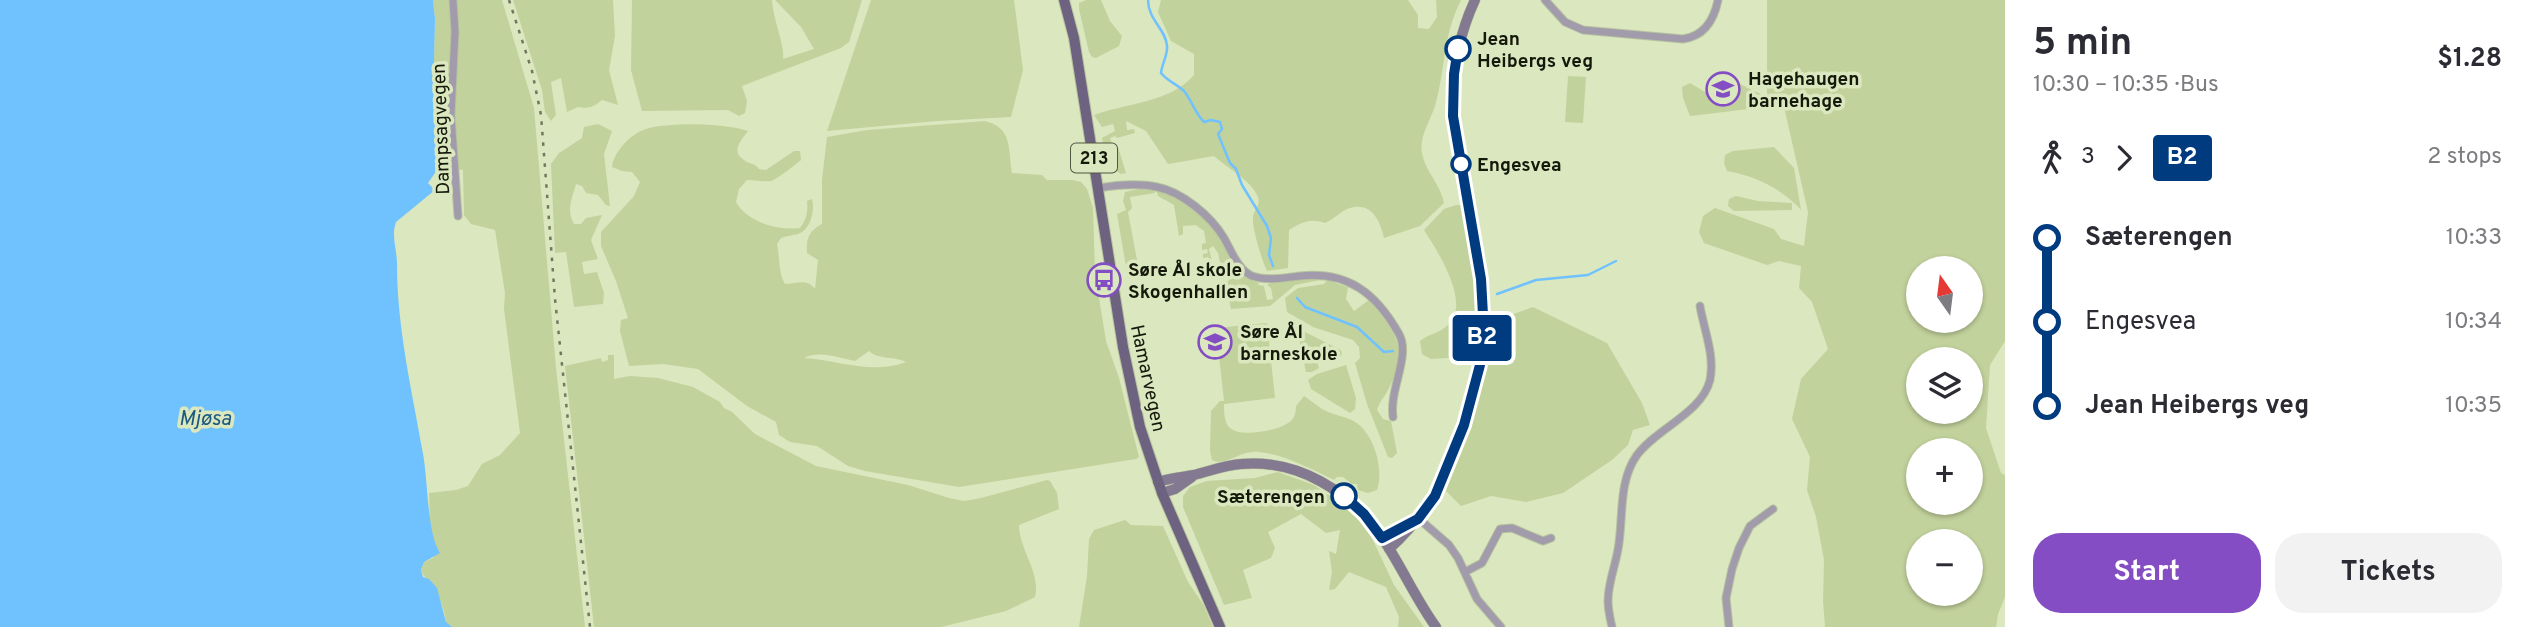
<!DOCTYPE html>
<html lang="en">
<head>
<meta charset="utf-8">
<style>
  :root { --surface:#fff; --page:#f2f2f3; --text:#2b2b33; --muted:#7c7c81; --accent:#844dc4 }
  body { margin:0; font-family:Overpass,sans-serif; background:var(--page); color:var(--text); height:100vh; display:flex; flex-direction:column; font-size:26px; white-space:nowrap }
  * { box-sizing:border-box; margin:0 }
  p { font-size:23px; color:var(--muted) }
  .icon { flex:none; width:38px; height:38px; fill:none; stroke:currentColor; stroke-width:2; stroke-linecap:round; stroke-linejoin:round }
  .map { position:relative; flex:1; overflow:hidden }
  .side { display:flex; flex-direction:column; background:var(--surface); width:525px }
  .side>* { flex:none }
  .badge { padding:0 14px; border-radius:5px; font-size:24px; line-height:46px }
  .needle { width:46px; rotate:346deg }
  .buttons { position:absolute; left:1906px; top:256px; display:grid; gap:14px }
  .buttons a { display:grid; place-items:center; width:77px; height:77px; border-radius:50%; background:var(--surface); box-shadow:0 2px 5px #0004; font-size:35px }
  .map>.badge { position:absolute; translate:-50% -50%; box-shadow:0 0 0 4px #fff }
  .legs { display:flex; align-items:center; gap:10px; height:77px; padding:0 28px; font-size:23px }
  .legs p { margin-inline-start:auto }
  .head { display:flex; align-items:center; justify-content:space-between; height:119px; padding:0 28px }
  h1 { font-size:38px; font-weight:700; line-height:52px }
  .action { display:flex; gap:14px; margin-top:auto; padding:14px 28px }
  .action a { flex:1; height:80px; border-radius:28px; background:var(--accent); color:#fff; font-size:28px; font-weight:700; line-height:80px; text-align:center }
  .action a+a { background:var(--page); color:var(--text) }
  ul { padding:0 28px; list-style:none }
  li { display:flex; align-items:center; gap:24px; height:84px; font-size:26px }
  li i { display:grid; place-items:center; width:10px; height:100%; margin:0 9px; background:currentColor }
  li i::after { content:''; width:18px; height:18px; margin:-9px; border:5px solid; border-radius:50%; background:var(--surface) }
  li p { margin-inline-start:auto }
  li:first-child i { background:linear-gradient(#0000 50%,currentColor 0) }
  li:last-child i { background:linear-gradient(currentColor 50%,#0000 0) }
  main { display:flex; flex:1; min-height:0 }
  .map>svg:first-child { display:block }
</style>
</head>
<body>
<main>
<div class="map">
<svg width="2005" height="627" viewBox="0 0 2005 627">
  <rect width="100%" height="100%" fill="#dae7bf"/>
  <path fill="#c2d29c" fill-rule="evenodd" d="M433,0H502L534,108L556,368L585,627H452L446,623C445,610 440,599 435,589C431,581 424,579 421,570L424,562L433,558L438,550C428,537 430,510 429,493L456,490L468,486L482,464L500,455L520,433L504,309L505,293L495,230L471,224L464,215L463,170L437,167L433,104L435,19Z
    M513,0H613L615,36L609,70L618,105L602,100C594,107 588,109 578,107L567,112L561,78L551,82L556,115L551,121L545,112L542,90Z
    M632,0H772C773,20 785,45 783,59L814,49L801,27L775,0H862L849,42L841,48L742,86L747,101L745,113L739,116L728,110L642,111L631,70Z
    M871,0H1014L1023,70L1011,117L937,121L827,131Z
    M1086,0H1101L1110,21L1122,36L1119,46L1096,58L1092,57L1089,52L1079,9V3Z
    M1161,0H1408L1418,15V28L1429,29L1437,17L1436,0H1461C1442,38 1446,68 1435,106C1430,122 1419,136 1422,153C1425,171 1441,185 1444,203L1420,226L1384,238C1380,221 1372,202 1350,208C1342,210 1333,220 1325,223C1310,218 1302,222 1289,230L1288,268L1267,271C1262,261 1252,228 1253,218C1253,210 1261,206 1258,197C1252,181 1227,168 1214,156L1168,164L1146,131L1126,121L1127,130L1134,129L1135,133L1117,138L1115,136L1110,138L1113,148L1118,147L1126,173L1121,174L1107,165L1102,138L1115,131L1113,124L1102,127L1094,115C1126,103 1170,103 1194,75V54L1171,41L1158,12Z
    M1767,0H2005V341L1990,365L1986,428L2001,473L2005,475V597L1998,614L1996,627H1825L1823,601L1824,560L1816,517L1807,490L1810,457L1792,419L1801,379L1828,349L1812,302L1799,288L1801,266L1779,261L1767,265L1704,243L1699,232L1703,216L1715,208L1774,229L1781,239L1804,246L1808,212L1784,107L1782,105L1690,116L1683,98L1682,87L1690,83L1705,92L1740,84L1767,97ZM1918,268H1970V320H1918ZM1918,359H1970V411H1918ZM1918,450H1970V502H1918ZM1918,541H1970V593H1918Z
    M1568,76L1586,77L1583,123L1565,122Z
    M985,121C1013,128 1008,149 1012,173L1042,175L1047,180H1073L1081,182L1087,189L1093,208L1095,273L1106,341L1119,378L1139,457L1136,459L959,487L865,471L848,466L817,446L790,442L779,435L776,422L747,406L698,369L663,364L629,366L620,331L621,320L628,318L616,281L601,246V232L634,196L640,182L632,172L622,171L612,167C613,153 631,133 646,129C671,122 724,123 748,131C742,139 730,151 744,160C750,165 754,162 759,169L766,170L794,151H800L801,160C796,164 776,180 771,181C764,182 755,180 747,180L739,189L736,202C747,222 778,231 800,228C807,219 808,211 807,201L812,199C815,210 811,230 798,234C792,235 787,236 781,238L777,244C780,257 778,273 785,284C798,284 806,278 815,289L818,260L807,253C806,238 809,231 822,224V180L827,137L867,130ZM869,351C878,360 895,356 906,362C873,375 837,360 804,358C821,350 838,358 855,361Z
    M598,124L612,131L604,154L610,206L606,205L598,195L586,193L582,186L576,184C572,198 566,211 574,224H581L586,218L602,215L591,240L598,259L582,262L584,274L597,272L604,293L603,304L574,307L566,252L555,253L551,164L559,153L582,138L584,127Z
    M1774,147L1794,168L1801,210C1782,189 1756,176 1727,171L1724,163L1725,155L1733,151Z
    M1139,189L1155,190V193L1130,197L1132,208L1128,212L1140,276L1128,278L1117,214L1126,210L1123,201L1125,192Z
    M1156,190C1178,197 1201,212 1214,230C1228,248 1234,276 1259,283L1258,285L1264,286L1267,300L1273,299L1271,288L1267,285L1272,282L1317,278L1320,280L1295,285L1270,306L1231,309L1226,285L1230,278L1229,271L1222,272L1218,253L1213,246L1209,249L1212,261H1209L1208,257L1203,258V254L1208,253L1207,249L1202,250V244L1206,243L1204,231L1196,225L1183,226V234L1179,236L1174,205L1158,196Z
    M1736,196L1758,201L1792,203V210L1734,211L1728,206L1729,199Z
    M1456,205H1464C1475,252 1479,298 1476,345L1462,357L1431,359L1422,354L1420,341C1428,334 1440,333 1448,325C1472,304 1437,250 1424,230L1444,209Z
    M1327,280L1348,287L1346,299L1354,311L1369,300C1396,333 1410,348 1388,390C1384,398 1379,402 1377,410L1383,419L1391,421L1397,453L1392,458L1388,457L1367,404L1355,363L1360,358L1359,347L1353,340L1313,327L1287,312L1285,298L1298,288L1324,284Z
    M1533,307L1607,343L1642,403L1650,425L1633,430L1628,445L1612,460L1563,493L1526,502L1491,496L1461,506L1445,490L1477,401L1489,323Z
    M1267,323L1275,398L1224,404C1224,411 1224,420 1228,426C1237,439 1280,431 1291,421C1295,417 1296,411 1296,406L1304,396C1310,400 1316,405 1322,409C1334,416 1348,416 1358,424C1375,437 1384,471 1377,490L1368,493L1358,490L1357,484H1352L1343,477H1337L1334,480C1311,469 1283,454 1258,452C1240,450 1226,467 1212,460L1210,451L1211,411L1220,401H1224L1216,328Z
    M1301,332H1305L1341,350L1342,354L1339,358L1334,360L1314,352L1319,368L1312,372H1306L1299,339Z
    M608,355H614V379L630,376L658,378L693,387L720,402L724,408L732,412L755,434L816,466L908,485L949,498L964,501L981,498L1047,480L1050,481L1057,493L1059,509L1019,525C1019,549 1041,573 1035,597L1006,611L941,627H594L565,366L601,358L602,362L608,360Z
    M1346,365L1356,398L1355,409L1350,413L1311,389L1308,380L1317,374Z
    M1278,472L1314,485L1349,509L1370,534L1394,585L1424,627H1398L1399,617L1386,587L1349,572L1335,589L1329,590L1332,572L1329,551L1336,554L1340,530L1326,533L1301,514L1268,532L1275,548L1271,558L1243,570L1252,598L1224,605L1183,507V496L1190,487L1207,481L1255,478Z
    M1125,520L1131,525L1163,526L1188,582L1203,604L1213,627H1079L1087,576L1089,539L1094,530Z"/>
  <path fill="#6fc2fe" d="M0,0H433L435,19L433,104L438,160L435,173L428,183L435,190L396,222C391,235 397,250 397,264C397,329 412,390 423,454C428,480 427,534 440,553L424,562L421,570L423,577L429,579L437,588L446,622L452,627H0Z"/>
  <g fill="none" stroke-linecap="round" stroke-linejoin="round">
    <path stroke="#6fc2fe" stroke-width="2.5" d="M1148,0C1148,20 1166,29 1167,46C1168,55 1162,63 1161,73C1167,81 1177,84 1184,91C1192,101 1195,113 1204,122L1211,120L1220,122L1222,129L1218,134L1230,163L1236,169L1242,185L1267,226L1271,238L1269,255L1273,266
      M1497,294L1536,280L1588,275L1616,261
      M1297,298L1305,307L1357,327L1384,352L1393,351"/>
    <defs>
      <path id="street" d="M453,0L455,32L451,115L458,216
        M1545,0L1565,22L1583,30L1683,39C1704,36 1714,20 1718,0
        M1098,188C1116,185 1139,183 1157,187C1182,192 1211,216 1224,238C1231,250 1238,270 1252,276C1267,281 1284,278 1300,276C1348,271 1376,293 1399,334C1411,356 1389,389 1393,417
        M1418,518L1449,545L1458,558L1477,599L1501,627
        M1465,572L1482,563L1500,529L1512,528L1543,541L1551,538
        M1612,627C1610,618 1608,610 1608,601C1608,581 1617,562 1619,543C1623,514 1619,480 1637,455C1657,428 1702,413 1710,380C1715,355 1704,330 1700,306
        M1729,627L1726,598L1732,569L1739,548L1750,526L1773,509"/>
      <path id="secondary" d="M1158,482C1170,478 1182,477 1194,475C1210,471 1225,465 1241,464C1298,459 1349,491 1381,536C1401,565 1415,598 1436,627
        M1162,493L1175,489L1192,477
        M1382,538L1408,524
        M1389,549C1424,518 1444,481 1459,438C1478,385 1487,332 1481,276C1470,177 1429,99 1475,0"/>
      <path id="primary" d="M1064,0L1074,38L1123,347L1140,427L1162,493L1220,627"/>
    </defs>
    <use href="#street" stroke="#b7c29f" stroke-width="9"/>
    <use href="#secondary" stroke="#b7c29f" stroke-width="11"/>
    <use href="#primary" stroke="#b7c29f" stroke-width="12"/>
    <use href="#street" stroke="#a19bac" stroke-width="7"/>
    <use href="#secondary" stroke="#837a92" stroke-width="10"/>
    <use href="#primary" stroke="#6d627f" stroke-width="10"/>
    <path stroke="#70795f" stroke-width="2.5" stroke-dasharray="3.5 7" stroke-linecap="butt" d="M509,0L532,71L541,115L555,299L590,627"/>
  </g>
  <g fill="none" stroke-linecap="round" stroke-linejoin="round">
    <defs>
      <path id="line-1" d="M1344,496L1364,514L1382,538L1418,519L1435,496L1464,425L1480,365L1483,315L1481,279L1453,116L1454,74L1458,49"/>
    </defs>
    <use href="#line-1" stroke="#fff" stroke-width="16"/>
    <use href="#line-1" stroke="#003b80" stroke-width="10"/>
  </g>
  <defs>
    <symbol id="school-ring" viewBox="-11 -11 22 22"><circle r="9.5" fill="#dae7bf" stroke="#844dc4" stroke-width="1.5"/><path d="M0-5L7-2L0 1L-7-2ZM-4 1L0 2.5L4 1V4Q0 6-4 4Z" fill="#844dc4"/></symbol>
    <symbol id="bus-ring" viewBox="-11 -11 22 22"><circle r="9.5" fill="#dae7bf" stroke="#844dc4" stroke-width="1.5"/><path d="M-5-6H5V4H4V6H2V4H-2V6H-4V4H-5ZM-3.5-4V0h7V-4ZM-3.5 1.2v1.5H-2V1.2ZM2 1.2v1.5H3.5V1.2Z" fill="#844dc4"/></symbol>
  </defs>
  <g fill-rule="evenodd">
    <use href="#school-ring" x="1704" y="70" width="38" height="38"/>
    <use href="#bus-ring" x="1085" y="261" width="38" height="38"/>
    <use href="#school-ring" x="1196" y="323" width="38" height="38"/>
  </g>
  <g fill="#fff" stroke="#003b80" stroke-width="3.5">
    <circle cx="1458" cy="49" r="12"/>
    <circle cx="1461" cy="164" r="9"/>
    <circle cx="1344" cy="496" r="12"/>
  </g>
  <g text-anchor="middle" stroke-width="7" stroke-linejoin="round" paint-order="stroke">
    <rect fill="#dae7bf" stroke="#505741" stroke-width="2" x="1071" y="143.5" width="46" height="29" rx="5"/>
    <g font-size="18" font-weight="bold" fill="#15190b">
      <text x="1094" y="164">213</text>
    </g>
    <g font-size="19" font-weight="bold" fill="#15190b" stroke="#dae7bf" text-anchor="start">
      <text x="1477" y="45">Jean<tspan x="1477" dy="22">Heibergs veg</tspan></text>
      <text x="1477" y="171">Engesvea</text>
      <text x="1325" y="503" text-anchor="end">Sæterengen</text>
    </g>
    <g font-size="19" font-weight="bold" fill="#15190b" stroke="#dae7bf" text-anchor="start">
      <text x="1748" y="85">Hagehaugen<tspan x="1748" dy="22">barnehage</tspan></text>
      <text x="1128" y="276">Søre Ål skole<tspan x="1128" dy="22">Skogenhallen</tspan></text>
      <text x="1240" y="338">Søre Ål<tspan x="1240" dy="22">barneskole</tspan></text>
    </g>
    <g font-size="19" fill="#15190b" stroke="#dae7bf">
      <text transform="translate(440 129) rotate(-92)" y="7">Dampsagvegen</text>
      <text transform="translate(1149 378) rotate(78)" y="7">Hamarvegen</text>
    </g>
    <g font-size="21" font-style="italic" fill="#1c587f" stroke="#dae7bf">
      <text x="205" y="425">Mjøsa</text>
    </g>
  </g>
</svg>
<div class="buttons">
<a><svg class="needle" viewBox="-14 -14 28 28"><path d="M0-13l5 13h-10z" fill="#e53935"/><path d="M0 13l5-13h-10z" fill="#7c7c81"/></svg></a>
<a><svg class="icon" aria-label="layers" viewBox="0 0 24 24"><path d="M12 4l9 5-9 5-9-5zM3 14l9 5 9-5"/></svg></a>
<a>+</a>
<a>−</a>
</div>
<b class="badge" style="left:1482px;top:338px;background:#003b80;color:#fff">B2</b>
</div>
<section class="side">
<div class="head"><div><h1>5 min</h1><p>10:30 – 10:35 · Bus</p></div><b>$1.28</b></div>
<div class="legs"><svg class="icon" aria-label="walk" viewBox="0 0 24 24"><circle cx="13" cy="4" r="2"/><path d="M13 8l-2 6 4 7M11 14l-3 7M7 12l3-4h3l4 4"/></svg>3<svg class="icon" aria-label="forward" viewBox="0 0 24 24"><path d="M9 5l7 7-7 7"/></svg><b class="badge" style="background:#003b80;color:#fff">B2</b><p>2 stops</p></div>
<ul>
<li><i style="color:#003b80"></i><b>Sæterengen</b><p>10:33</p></li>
<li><i style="color:#003b80"></i><span>Engesvea</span><p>10:34</p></li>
<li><i style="color:#003b80"></i><b>Jean Heibergs veg</b><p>10:35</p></li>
</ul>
<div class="action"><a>Start</a><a>Tickets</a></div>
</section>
</main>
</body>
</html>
